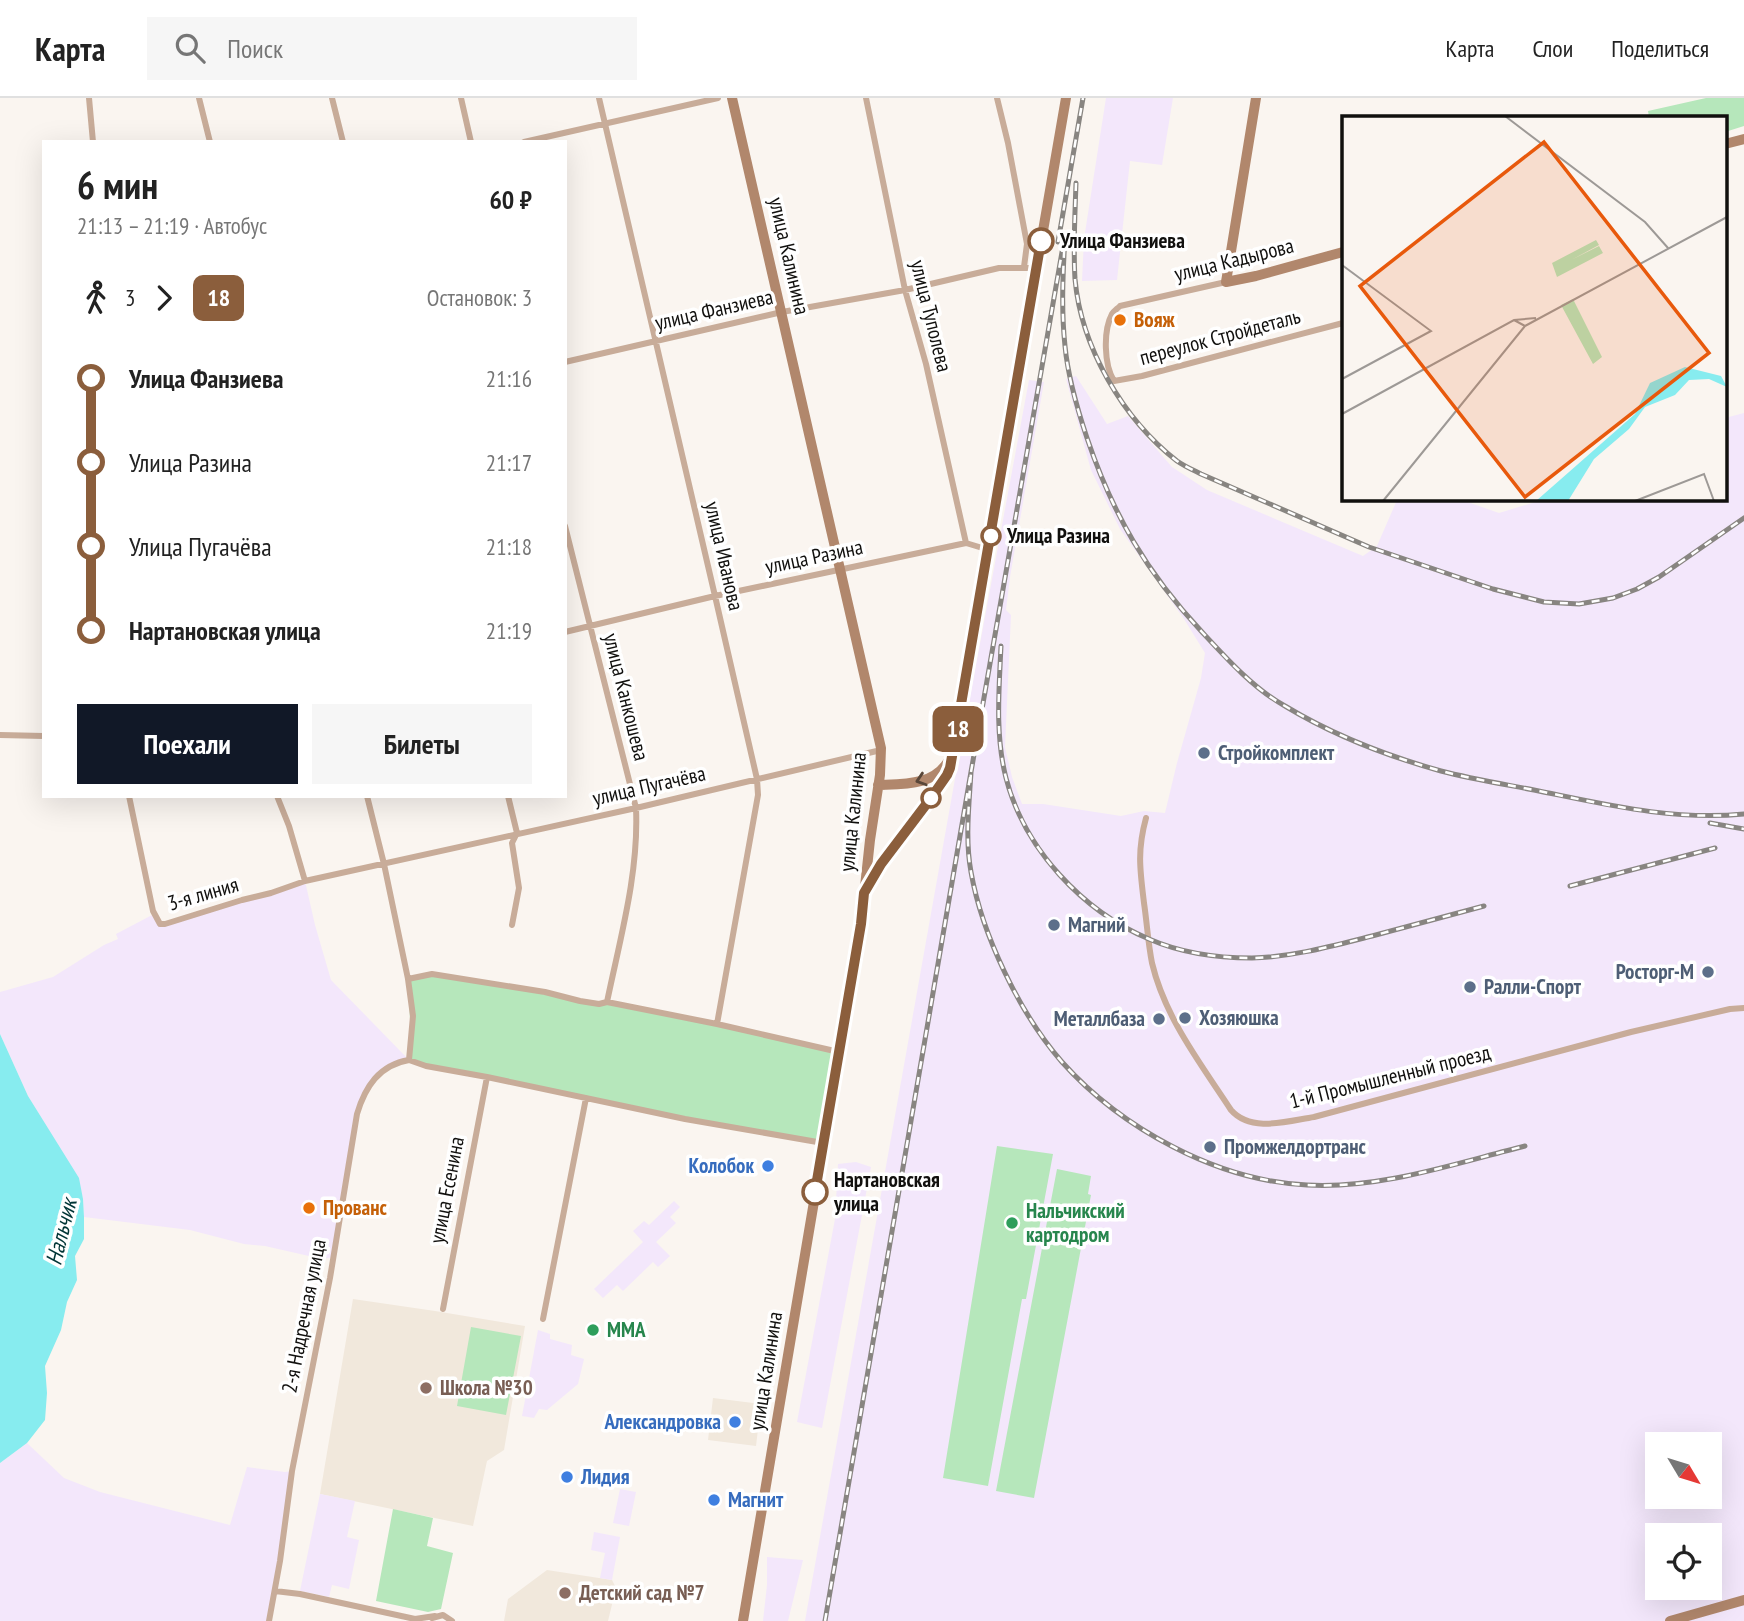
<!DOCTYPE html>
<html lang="ru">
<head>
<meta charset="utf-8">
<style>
  :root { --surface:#fff; --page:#f6f6f6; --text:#222; --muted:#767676; --line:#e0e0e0; --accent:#111827 }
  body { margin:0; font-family:"PT Sans Narrow",sans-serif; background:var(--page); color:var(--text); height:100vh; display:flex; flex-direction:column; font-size:26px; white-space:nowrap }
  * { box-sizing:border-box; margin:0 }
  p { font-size:23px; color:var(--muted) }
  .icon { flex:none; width:38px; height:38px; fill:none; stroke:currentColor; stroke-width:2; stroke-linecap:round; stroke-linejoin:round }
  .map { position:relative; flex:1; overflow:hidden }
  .drawer { position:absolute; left:42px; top:42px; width:525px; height:658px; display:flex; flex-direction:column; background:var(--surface); border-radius:0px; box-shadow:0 7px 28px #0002 }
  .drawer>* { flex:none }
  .badge { padding:0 14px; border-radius:10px; font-size:24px; line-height:46px }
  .needle { width:46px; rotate:128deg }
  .tools { position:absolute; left:1645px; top:1334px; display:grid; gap:14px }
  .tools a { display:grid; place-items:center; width:77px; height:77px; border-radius:0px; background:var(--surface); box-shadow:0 7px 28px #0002; font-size:35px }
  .map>.badge { position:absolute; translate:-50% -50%; box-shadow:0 0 0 4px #fff }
  .legs { display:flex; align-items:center; gap:10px; height:77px; padding:0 35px; font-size:23px }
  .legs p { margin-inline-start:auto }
  .overview { display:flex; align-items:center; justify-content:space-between; height:119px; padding:0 35px }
  h1 { font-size:38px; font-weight:700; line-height:52px }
  .primary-button { display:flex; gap:14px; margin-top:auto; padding:14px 35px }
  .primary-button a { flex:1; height:80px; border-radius:0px; background:var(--accent); color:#fff; font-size:28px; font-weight:700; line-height:80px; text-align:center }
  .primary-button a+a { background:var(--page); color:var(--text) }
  ul { padding:0 35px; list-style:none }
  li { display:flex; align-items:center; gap:24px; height:84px; font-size:26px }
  li i { display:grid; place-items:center; width:10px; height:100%; margin:0 9px; background:currentColor }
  li i::after { content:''; width:18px; height:18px; margin:-9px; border:5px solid; border-radius:50%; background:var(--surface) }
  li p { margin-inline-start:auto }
  li:first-child i { background:linear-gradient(#0000 50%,currentColor 0) }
  li:last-child i { background:linear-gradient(currentColor 50%,#0000 0) }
  header { display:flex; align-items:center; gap:42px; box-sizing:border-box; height:98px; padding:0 35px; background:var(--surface); border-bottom:2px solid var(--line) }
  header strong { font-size:33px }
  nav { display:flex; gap:38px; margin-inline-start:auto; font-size:24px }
  .search { width:490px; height:63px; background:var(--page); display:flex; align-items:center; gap:18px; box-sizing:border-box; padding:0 24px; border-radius:0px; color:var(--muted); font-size:26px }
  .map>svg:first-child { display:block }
</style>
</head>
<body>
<header>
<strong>Карта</strong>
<div class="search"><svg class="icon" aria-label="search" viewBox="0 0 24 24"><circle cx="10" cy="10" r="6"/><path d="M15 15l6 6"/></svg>Поиск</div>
<nav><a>Карта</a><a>Слои</a><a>Поделиться</a></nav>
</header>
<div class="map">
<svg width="1744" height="1523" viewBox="0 0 1744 1523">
  <rect width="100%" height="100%" fill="#faf5f0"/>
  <path fill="#f1e8dc" d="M353,1201L435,1213L525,1228L504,1352L487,1363L473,1428L320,1396Z
    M713,1300L761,1306L756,1348L708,1342Z
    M547,1472L612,1482L616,1490L608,1523H504L508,1501Z"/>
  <path fill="#f3e7fb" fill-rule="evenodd" d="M1106,0H1173L1162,67L1130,63L1117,182L1082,183L1084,141Z
    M1076,278L1107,326L1128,318L1172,369L1207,392L1363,458L1377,448L1397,402L1406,401H1459L1499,415L1545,401H1725V320L1744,315V1523H805L958,664L1029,282L1044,284L1010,479L1006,512L1011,517L1005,649L1012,679L1022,706H1043L1121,718L1144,713L1165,715L1177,665L1201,580L1205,555L1184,521L1120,431L1091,372L1066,281ZM1657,1346H1710V1398H1657ZM1657,1437H1710V1489H1657Z
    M305,783L315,827L331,882L409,962L387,969L360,1005L334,1159L322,1161L265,1148L244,1146L190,1132L84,1119L83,1101L78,1080L28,998L0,936V894L53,879L104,847L118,841L116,836L154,816L160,826Z
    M856,1064L871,1069L822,1330L797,1324L835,1121L838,1066Z
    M674,1103L680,1109L670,1119L676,1125L656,1144L670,1158L658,1169L653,1164L623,1193L617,1187L603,1200L594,1191L643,1144L633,1133L644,1123L649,1127Z
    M538,1232L550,1236V1241L572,1247L571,1257L584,1261L578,1286L547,1312L539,1311L534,1320L522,1318Z
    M27,1345L64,1380L100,1394L230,1427L247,1369L285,1374L292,1373L269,1523H0V1365Z
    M620,1391L636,1394L629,1428L613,1425Z
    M320,1396L355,1403L347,1439L359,1442L349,1491L332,1487L329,1499L300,1493Z
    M594,1434L620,1439L612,1482L600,1480L605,1455L591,1452Z
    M767,1459L803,1462L788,1523H763L767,1487Z"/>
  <path fill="#b6e7bb" d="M1706,0H1744V28L1725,34V19H1649L1648,13Z
    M432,876L564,900L607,904L839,954L823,1045L685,1021L409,962L411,942L408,881Z
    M997,1048L1053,1056L1026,1201H1022L988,1388L943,1380Z
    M1057,1071L1091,1078L1088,1096L1091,1097L1034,1400L996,1393Z
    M471,1229L521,1238L506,1317L457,1308Z
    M393,1411L433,1420L427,1448L453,1455L441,1511L428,1514L376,1503Z"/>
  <path fill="#87ecef" d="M0,936L28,998L79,1080L83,1101L84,1119V1141L75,1158L77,1182L67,1204L61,1232L45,1268L47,1295L45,1322L27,1345L0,1365Z"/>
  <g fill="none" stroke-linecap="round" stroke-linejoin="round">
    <path stroke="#c8ac99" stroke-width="6" d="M89,0L93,44
      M199,0L210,44
      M332,0L343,44
      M461,0L471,44
      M599,0L715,498L757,681L758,697L717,926
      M866,0L905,192L926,266L966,445
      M997,0L1008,45L1027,146L1024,169
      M524,44L718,0
      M1226,184L1120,208C1117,211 1114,213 1112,216C1103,233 1104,267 1114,283L1142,278L1343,225
      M565,264L782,214L905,192L999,170H1036
      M565,428L636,710C639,775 620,841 607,904
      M565,534L715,498L966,445L989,452
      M0,637L44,638
      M129,698L153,813L160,826H165L242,802L271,795L305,783L636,710L881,652
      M277,698L289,728L305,783
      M367,698L384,766L408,881L413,918L409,962
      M508,698L517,735L512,745L519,790L512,827
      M1146,720C1137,753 1140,772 1144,805C1147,825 1148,845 1152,865C1165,920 1201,966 1231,1012C1251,1035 1288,1023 1314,1019L1631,934L1730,911L1744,910
      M408,881L432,876L545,894L580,903L599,906L607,904L717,926L839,954
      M409,962L426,968L487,979L685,1021L823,1045
      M443,1211L487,979
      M543,1221L586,1000
      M275,1493L300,1496L415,1521L435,1518
      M432,1520L443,1517L452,1523
      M269,1523L280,1463L292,1373L330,1180L357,1016C365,989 379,967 409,962"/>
    <path stroke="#b1876c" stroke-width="10" d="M732,0L881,650L880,677L870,742L861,826L743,1523
      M1256,0L1226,184L1256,178L1343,154
      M1725,46L1744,41
      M878,687C904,686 934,688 949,662
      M866,792C880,768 896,746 912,724C925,707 942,690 950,670L1066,0
      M1670,1523L1744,1502"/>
    <defs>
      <path id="rail" d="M1076,85C1075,117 1073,149 1075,181C1081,249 1123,321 1177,363C1184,368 1193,372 1201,376L1369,449L1493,491L1544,504L1579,506L1613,500L1637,491L1659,479L1744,420
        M1058,144L1083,0
        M1001,548C999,592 995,637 1006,680C1024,750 1082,813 1149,841C1181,855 1217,860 1252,860C1293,859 1332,848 1372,838C1409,828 1447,818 1484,808
        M971,674L1065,137C1063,174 1061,211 1065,248C1068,280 1077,310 1087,340C1113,417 1147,475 1202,534C1226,560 1254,591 1285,608C1333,637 1387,658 1441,673C1472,681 1503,686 1534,692C1604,706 1672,723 1744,716
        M1710,725L1744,731
        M1570,788L1715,750
        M825,1523L971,674C969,708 965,741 971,774C982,837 1020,916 1062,964C1121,1030 1217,1083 1307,1087C1381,1091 1453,1066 1525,1048"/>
    </defs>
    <use href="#rail" stroke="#888581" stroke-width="5"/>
    <use href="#rail" stroke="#fff" stroke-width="2.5" stroke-dasharray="8" stroke-linecap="butt"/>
  </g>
  <defs><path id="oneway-chevron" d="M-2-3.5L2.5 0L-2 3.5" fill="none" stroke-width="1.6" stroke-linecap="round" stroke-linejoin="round" transform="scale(1.75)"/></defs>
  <use stroke="#594638" href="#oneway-chevron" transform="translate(921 682) rotate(162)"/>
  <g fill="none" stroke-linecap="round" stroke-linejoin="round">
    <defs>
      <path id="line-1" d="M815,1094L861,826L864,795L881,766L931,700L947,677L950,670L1041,143"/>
    </defs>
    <use href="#line-1" stroke="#fff" stroke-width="16"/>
    <use href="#line-1" stroke="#8b5e3c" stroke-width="10"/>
  </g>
  <g fill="#fff" stroke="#8b5e3c" stroke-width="3.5">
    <circle cx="1041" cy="143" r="12"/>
    <circle cx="991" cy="438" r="9"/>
    <circle cx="931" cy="700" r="9"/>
    <circle cx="815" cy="1094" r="12"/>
  </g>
  <g fill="#e8710a" stroke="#fff" stroke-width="2.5">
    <circle cx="1120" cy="222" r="7"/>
    <circle cx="309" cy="1110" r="7"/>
  </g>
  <g fill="#5c6f8a" stroke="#fff" stroke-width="2.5">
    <circle cx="1204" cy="655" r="7"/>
    <circle cx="1054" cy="827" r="7"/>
    <circle cx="1708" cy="874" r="7"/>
    <circle cx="1470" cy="889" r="7"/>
    <circle cx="1185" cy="920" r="7"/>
    <circle cx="1159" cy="921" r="7"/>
    <circle cx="1210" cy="1049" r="7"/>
  </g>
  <g fill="#3f7fe0" stroke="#fff" stroke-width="2.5">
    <circle cx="768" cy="1068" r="7"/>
    <circle cx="735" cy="1324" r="7"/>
    <circle cx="567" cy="1379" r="7"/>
    <circle cx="714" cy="1402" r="7"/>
  </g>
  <g fill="#2e9e5b" stroke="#fff" stroke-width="2.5">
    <circle cx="1012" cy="1125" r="7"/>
    <circle cx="593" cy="1232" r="7"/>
  </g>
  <g fill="#8d6e63" stroke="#fff" stroke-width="2.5">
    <circle cx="426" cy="1290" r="7"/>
    <circle cx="565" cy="1495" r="7"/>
  </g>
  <g text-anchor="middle" stroke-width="7" stroke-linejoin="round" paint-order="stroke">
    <g font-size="21" font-weight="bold" fill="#11100e" stroke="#fff" text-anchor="start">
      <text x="1060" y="150">Улица Фанзиева</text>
      <text x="1007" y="445">Улица Разина</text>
      <text x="834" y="1089">Нартановская<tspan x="834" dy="24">улица</tspan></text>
    </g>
    <g font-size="21" fill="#11100e" stroke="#fff">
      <text transform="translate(789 158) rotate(77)" y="7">улица Калинина</text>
      <text transform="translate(1234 162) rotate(-14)" y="7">улица Кадырова</text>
      <text transform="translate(714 212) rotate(-13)" y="7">улица Фанзиева</text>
      <text transform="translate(931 218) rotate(76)" y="7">улица Туполева</text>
      <text transform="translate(1220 239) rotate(-15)" y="7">переулок Стройдеталь</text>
      <text transform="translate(724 458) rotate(77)" y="7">улица Иванова</text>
      <text transform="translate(814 459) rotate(-12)" y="7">улица Разина</text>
      <text transform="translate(626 599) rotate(76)" y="7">улица Канкошева</text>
      <text transform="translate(649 688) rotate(-13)" y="7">улица Пугачёва</text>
      <text transform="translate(853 714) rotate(-84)" y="7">улица Калинина</text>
      <text transform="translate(203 796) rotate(-16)" y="7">3-я линия</text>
      <text transform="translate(1390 979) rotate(-14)" y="7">1-й Промышленный проезд</text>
      <text transform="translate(447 1092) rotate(-79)" y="7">улица Есенина</text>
      <text transform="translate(304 1218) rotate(-79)" y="7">2-я Надречная улица</text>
      <text transform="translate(766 1273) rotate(-81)" y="7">улица Калинина</text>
    </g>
    <g font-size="21" font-weight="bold" fill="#c56008" stroke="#fff" text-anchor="start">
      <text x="1134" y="229">Вояж</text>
      <text x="323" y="1117">Прованс</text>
    </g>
    <g font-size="21" font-weight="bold" fill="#4e5e75" stroke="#fff" text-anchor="start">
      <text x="1218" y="662">Стройкомплект</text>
      <text x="1068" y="834">Магний</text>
      <text x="1694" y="881" text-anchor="end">Росторг-М</text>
      <text x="1484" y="896">Ралли-Спорт</text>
      <text x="1199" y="927">Хозяюшка</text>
      <text x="1145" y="928" text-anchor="end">Металлбаза</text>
      <text x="1224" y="1056">Промжелдортранс</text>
    </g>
    <g font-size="21" font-weight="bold" fill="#366cbe" stroke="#fff" text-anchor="end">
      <text x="754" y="1075">Колобок</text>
      <text x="721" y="1331">Александровка</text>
      <text x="581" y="1386" text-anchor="start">Лидия</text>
      <text x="728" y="1409" text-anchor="start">Магнит</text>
    </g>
    <g font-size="21" font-weight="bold" fill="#27864d" stroke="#fff" text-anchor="start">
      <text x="1026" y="1120">Нальчикский<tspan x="1026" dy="24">картодром</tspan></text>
      <text x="607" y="1239">MMA</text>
    </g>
    <g font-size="21" font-weight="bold" fill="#785e54" stroke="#fff" text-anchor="start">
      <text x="440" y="1297">Школа №30</text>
      <text x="579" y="1502">Детский сад №7</text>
    </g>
    <g font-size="23" font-style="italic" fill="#013536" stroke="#fff">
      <text transform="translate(61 1134) rotate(-76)" y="8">Нальчик</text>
    </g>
  </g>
  <g transform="translate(1342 18)">
    <rect width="385" height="385" fill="#faf5f0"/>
    <path d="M254,124L257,129L231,143L257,130L261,137L215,161L210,147ZM231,183L260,241L251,248L219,189Z" fill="#b6e7bb"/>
    <path d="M343,251L379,260L385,271L367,263L347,264L333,279L303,291L287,313L252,343L226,385H194L293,298L308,267Z" fill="#87ecef"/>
    <path fill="none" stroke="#9d9996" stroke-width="2" d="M163,0L303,106L326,132M0,149L89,215L0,263M172,204L183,210L385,101M0,298L172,204L194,202M41,385L183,210M293,385L362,358L372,385"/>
    <path fill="#e8590c" fill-opacity="0.15" stroke="#e8590c" stroke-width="3.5" d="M202,26L367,237L183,381L18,170Z"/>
    <rect width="385" height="385" fill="none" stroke="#11100e" stroke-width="3.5"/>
  </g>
</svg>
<div class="tools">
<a><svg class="needle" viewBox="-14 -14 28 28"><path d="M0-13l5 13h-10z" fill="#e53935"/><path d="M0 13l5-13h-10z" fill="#767676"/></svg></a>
<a><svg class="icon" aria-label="locate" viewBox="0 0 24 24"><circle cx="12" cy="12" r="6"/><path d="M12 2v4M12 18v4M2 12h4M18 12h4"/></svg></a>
</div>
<b class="badge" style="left:958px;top:631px;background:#8b5e3c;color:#fff">18</b>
<section class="drawer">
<div class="overview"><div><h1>6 мин</h1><p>21:13 – 21:19 · Автобус</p></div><b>60 ₽</b></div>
<div class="legs"><svg class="icon" aria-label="walk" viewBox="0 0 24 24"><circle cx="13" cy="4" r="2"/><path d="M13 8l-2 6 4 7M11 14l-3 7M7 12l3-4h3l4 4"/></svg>3<svg class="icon" aria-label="forward" viewBox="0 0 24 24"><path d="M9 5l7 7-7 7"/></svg><b class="badge" style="background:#8b5e3c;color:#fff">18</b><p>Остановок: 3</p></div>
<ul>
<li><i style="color:#8b5e3c"></i><b>Улица Фанзиева</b><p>21:16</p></li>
<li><i style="color:#8b5e3c"></i><span>Улица Разина</span><p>21:17</p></li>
<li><i style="color:#8b5e3c"></i><span>Улица Пугачёва</span><p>21:18</p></li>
<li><i style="color:#8b5e3c"></i><b>Нартановская улица</b><p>21:19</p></li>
</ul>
<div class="primary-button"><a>Поехали</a><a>Билеты</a></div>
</section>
</div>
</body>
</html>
